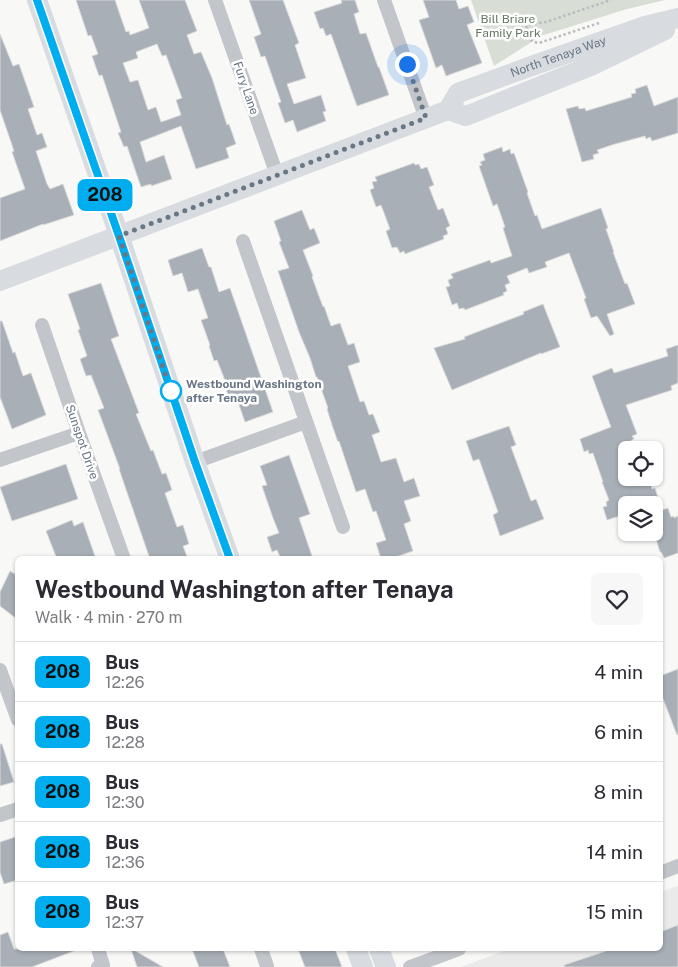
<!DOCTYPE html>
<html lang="en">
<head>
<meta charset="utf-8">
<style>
  :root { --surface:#fff; --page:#f7f7f7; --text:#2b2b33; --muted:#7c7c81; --line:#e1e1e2 }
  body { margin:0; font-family:"Public Sans",sans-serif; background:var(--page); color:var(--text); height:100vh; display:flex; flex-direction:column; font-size:19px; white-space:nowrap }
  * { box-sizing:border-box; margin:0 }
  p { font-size:16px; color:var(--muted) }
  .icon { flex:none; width:28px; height:28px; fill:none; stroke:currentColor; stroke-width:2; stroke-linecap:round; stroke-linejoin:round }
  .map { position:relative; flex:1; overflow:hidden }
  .drawer { position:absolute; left:15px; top:556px; width:648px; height:395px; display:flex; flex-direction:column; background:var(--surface); border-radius:8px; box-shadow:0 1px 4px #0004 }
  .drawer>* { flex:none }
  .badge { padding:0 10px; border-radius:8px; font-size:18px; line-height:32px }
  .tools { position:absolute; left:618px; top:441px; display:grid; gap:10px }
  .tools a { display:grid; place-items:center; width:45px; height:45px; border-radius:8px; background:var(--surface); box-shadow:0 1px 4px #0004; font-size:25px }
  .you { position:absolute; width:25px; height:25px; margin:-12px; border:4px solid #fff; border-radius:50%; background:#1a73e8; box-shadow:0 0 0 8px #1a73e833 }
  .map>.badge { position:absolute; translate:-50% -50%; box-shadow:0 0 0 2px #fff }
  .round { display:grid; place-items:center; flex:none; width:52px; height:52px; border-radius:8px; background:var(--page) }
  .overview { display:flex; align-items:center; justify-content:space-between; height:85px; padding:0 20px }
  h1 { font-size:24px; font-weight:700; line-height:38px }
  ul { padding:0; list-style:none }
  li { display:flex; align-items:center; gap:15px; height:60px; padding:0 20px; border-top:1px solid var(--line) }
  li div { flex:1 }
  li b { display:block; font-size:19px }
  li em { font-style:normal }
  li .badge { min-width:55px; font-weight:700; text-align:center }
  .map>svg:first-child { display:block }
</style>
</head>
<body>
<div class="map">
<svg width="678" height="967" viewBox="0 0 678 967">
  <rect width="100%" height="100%" fill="#f8f9f6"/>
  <path fill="#e9eae9" d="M678,886V967H461L509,949H660V892Z"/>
  <path fill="#d8ddd6" d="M471,0H665L627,9L541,36L494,66Z"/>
  <path fill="#a8afb6" stroke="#dadad9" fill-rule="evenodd" d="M76,0H115L126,32L129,31L130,35L149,28L139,0H185L197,31L187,35L194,54L201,52L212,78L227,125L229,124L236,144L226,148L229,158L196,169L181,126L140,142L146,162L164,155L172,179L151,186V184L141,187L127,146L124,147L118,133L121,132L102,75L99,76L92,56L98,54L91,35L88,36ZM157,44L162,56L166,55L182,98L176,100L181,115L161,122L156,107L148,110L138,80L130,82L123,63L138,58L136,52Z
    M249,0H283L299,43L295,45L306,78L287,84L294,104L321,95L326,111L323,112L326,121L297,132L293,120L285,123L278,103L281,102L265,56L261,57L254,37L261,34Z
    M341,0H355L359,12L354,14L360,34L366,33L378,67H379L389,95L357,106L331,34L326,36L323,28L320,29L314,12L342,3Z
    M423,0H456L459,9L468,6L474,22L467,25L482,63L446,76L442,65L436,68L419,20L429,17Z
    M0,34L13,66L19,64L34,107L28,109L37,135L42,133L47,147L36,151L47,184L50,189L63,184L74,215L43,225V224L0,241V198L25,189L12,152L14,151L0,110Z
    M647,85L654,106L678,97V133L652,141L650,137L646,139L645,136L615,144L597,150L599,153L593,155L594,159L582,162L566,109L578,106L579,109L585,108L586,111L632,97L631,94L636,93L635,89Z
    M502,147L503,152L510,149L511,154L514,153L528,192L527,193L535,216L537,215L542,229L601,208L608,228L606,229L614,252H613L625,284L627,283L635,304L607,314L614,334L610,336L597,316L591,318L584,299L586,298L569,253L545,262L547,267L529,273L527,268L507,276L510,283L505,285L507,291L503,293L504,295L465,310L464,308L459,309L457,303L452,305L446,287L450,286L448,280L453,278L451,274L490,260L491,263L512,256L503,228L505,227L497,204L493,206L479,166L482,165L480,162L485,160L483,154Z
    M414,163L415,165L419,164L421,169L427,167L434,185L429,187L438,210L443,208L450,226L446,228L448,234L443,236L444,239L405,254L404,251L400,253L397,247L392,248L386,231L390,229L381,205L376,207L370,190L374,188L372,182L377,181L375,177Z
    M302,210L310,230L314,228L320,243L303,250L313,276L312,277L323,307L324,306L331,326L340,323L348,345L354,343L360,362L348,366L360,402L364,401L369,415L373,414L380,432L372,435L381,462L396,458L404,482L414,478L420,496L404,501L411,521L404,524L413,551L390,559H381L376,543L386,540L376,511L373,512L365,489L356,492L339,441L338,442L333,428L327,409L328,408L317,377H316L310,358L299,332L278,271L289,268L279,242L281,241L274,221Z
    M202,248L209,267H211L219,292L230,288L273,412L245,422L238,402L231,404L226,389L228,388L217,360L214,361L209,346L210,345L201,320L208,318L198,289L188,292L182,273L173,276L168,260Z
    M101,283L119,336L111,339L139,413L136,414L151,451L153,450L162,474L166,473L172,490L165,493L177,527L183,525L189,544L183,546L188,559H150L119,469H120L98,410L104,408L91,375L86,376L80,359L87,356L78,330L80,329L68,294Z
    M543,304L560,347L541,354V353L452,390L434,348L465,339L464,337L524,314L523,312Z
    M0,321H2L13,353L15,352L23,376L31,373L46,415L12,429L0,397Z
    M678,345V383L671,386L672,390L626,405L637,434L632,436L634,439L630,441L633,450H626V478H644L647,486L651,485L652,489L655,488L662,510L668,508L671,517L674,516V518L678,516V553L664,558L661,552H660L654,532V505H626V514L607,520L603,507L607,506L606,502L609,500L602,482H603L593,453L589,454L588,450L584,452L580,439L611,427L592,376L612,368L614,373L668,356L666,349Z
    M509,426L516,445L511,447L531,501L536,499L544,519L500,536L493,515L498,512L479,459L473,461L466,441Z
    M289,455L310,514L299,518L313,559H281L277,550L272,552L267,537L279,533L273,518L262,486L267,485L260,466Z
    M66,464L78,499L12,521L0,487Z
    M72,520L74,526L83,522L96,559H57L46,531Z
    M10,571L18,576V620L0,606V592Z
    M678,669V734L677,735L662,696L660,697V676Z
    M0,744H2L14,782L0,786Z
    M18,836V880L4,884L0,872V842Z
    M678,925V967H564V965L612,949H660V932Z
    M8,932L14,949H79L32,967H0V935Z
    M131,949H132L163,967H137Z
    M192,949H223L230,967H199Z
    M298,949H335L342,967H305Z"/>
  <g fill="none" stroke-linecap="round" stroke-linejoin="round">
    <path stroke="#babcbf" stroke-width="2.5" stroke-dasharray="2.5 2.5" stroke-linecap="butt" d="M599,23L539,43C531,42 527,38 526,29L527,26L532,24L546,22L611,0"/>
    <path stroke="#c2c5c9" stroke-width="14" d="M215,0L277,175
      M384,0L426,119
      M243,241L343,527
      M42,325L79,433L124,559
      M0,460L79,433
      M195,462L306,422
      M0,670L18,720
      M0,815L18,809
      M660,873L678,866
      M98,949L103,965L98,967
      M261,949L267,966
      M410,967L459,949"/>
    <g stroke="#d8dbdf" stroke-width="20">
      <path d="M37,0L119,235L195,462L230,559"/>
      <path d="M448,110L466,116L593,65L665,30"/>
      <path id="s1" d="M0,281L448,110L458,93L526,68L645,26L678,18"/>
      <path d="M356,949L363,967"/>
      <path d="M379,949L386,967"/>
    </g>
  </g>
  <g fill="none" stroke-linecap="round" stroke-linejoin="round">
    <defs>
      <path id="line" d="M37,0L119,236L195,462L230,559"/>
    </defs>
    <use href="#line" stroke="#fff" stroke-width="11"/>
    <use href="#line" stroke="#00adef" stroke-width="8"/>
    <path stroke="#697685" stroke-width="5" stroke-dasharray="0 9" d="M171,391L119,236L426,118L407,64"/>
  </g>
  <circle fill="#fff" stroke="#00adef" stroke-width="2.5" cx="171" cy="391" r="10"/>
  <g text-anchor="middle" stroke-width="5" stroke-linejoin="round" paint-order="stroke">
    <g font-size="12" fill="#667864" stroke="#fff">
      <text x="508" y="23">Bill Briare<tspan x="508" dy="14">Family Park</tspan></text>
    </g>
    <g font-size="12" fill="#697685" stroke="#fff">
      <text dy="4" stroke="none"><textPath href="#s1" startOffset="606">North Tenaya Way</textPath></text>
      <text transform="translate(246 88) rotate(71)" y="4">Fury Lane</text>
      <text transform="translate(82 442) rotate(71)" y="4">Sunspot Drive</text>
    </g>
    <g font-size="12" font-weight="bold" fill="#697685" stroke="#fff" text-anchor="start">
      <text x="186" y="388">Westbound Washington<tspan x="186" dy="14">after Tenaya</tspan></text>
    </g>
  </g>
</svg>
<div class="tools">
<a><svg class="icon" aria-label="locate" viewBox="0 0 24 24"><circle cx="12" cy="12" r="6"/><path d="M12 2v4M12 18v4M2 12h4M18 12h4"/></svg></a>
<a><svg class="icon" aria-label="layers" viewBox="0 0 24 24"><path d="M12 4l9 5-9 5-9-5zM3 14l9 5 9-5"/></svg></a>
</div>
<div class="you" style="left:407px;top:64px"></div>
<b class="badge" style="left:105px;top:195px;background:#00adef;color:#111">208</b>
<section class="drawer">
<div class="overview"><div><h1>Westbound Washington after Tenaya</h1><p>Walk · 4 min · 270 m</p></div><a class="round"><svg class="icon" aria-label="heart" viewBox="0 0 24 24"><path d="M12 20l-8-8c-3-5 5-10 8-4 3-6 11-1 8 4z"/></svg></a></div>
<ul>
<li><span class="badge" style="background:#00adef;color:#111">208</span><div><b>Bus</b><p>12:26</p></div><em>4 min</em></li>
<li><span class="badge" style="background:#00adef;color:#111">208</span><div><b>Bus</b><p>12:28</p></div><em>6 min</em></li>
<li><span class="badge" style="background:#00adef;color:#111">208</span><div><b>Bus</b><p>12:30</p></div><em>8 min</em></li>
<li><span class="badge" style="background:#00adef;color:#111">208</span><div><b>Bus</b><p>12:36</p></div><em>14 min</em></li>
<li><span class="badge" style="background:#00adef;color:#111">208</span><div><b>Bus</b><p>12:37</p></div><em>15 min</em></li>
</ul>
</section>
</div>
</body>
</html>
